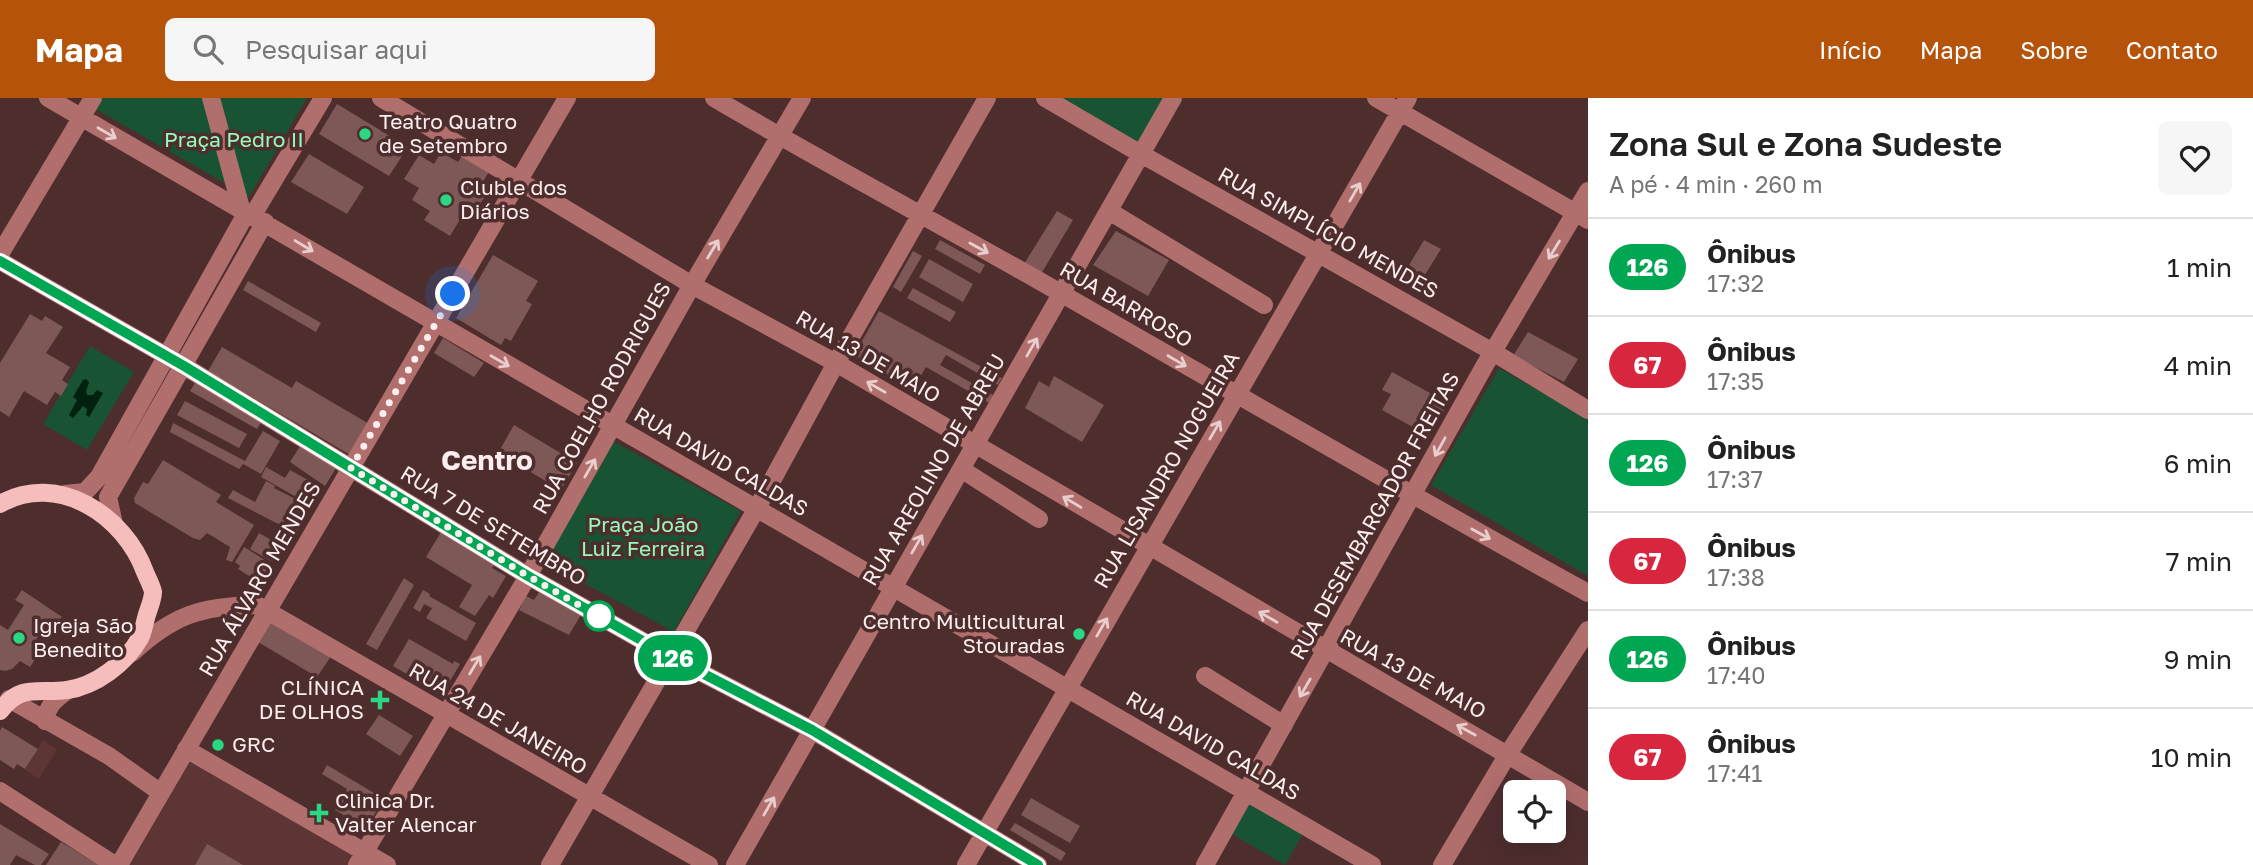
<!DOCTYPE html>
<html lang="pt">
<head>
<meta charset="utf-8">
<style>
  :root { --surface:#fff; --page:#f6f6f6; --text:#222; --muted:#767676; --line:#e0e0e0; --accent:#b45309 }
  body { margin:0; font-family:"Golos Text",sans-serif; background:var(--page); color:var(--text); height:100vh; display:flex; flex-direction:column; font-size:26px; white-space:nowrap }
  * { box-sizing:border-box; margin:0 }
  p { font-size:23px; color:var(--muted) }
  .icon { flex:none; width:38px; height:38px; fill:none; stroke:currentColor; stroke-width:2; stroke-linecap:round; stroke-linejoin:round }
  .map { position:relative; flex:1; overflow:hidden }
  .details { display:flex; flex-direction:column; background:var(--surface); width:665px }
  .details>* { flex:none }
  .badge { padding:0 14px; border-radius:23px; font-size:24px; line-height:46px }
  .fabs { position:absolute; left:1503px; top:682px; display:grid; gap:14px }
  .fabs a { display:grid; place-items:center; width:63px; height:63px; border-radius:10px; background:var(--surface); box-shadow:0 7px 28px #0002; font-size:35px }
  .you { position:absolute; width:35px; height:35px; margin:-18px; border:5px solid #fff; border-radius:50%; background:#1a73e8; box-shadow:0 0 0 10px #1a73e833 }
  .map>.badge { position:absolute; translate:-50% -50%; box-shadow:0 0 0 4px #fff }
  .round { display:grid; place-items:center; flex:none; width:74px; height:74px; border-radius:10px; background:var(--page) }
  .summary { display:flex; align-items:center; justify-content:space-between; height:119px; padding:0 21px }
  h1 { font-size:33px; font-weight:600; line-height:52px }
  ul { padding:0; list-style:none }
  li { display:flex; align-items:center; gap:21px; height:98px; padding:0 21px; border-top:2px solid var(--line) }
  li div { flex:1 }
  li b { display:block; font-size:26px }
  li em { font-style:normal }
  li .badge { min-width:77px; font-weight:700; text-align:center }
  header { display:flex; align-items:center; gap:42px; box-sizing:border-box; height:98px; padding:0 35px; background:var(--accent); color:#fff }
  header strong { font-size:33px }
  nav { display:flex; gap:38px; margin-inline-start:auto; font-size:24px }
  .search { width:490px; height:63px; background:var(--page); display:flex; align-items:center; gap:18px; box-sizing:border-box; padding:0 24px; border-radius:10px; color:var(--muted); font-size:26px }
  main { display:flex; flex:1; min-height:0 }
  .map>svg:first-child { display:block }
</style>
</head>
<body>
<header>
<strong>Mapa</strong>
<div class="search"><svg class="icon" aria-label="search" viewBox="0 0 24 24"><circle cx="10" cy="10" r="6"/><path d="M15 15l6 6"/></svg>Pesquisar aqui</div>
<nav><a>Início</a><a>Mapa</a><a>Sobre</a><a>Contato</a></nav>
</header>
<main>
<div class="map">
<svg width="1588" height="767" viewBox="0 0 1588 767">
  <rect width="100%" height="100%" fill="#4e2d2d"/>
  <path fill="#5d3535" d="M43,642L57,651L39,681L25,672Z
    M193,659L356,753L348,767H130Z"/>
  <path fill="#185333" d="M97,0H307L249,99L92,9Z
    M1049,0H1168L1139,51Z
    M90,248L134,274L87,352L43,326Z
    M1499,270L1588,321V478L1431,387Z
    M613,343L741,413L674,534L545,464Z
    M1252,702L1305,732L1285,767L1232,736Z"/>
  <path fill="#01210f" d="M86,281L89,284L86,293L87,297H93L97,292L103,295L89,319L86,317L87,311L83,308L73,320L69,317L77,302L73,299L83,282Z"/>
  <path fill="#7d5857" d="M337,6L408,49L389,78L319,36Z
    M441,54L458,64L463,56L490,72L476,95L484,100L470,122L462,118L450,138L424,122L430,113L412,102L419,90L404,81L419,57L434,66Z
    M309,56L364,89L347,116L291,84Z
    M1057,113L1073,122L1041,176L1024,166Z
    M1116,133L1169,162L1148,198L1093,167Z
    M940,142L985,167L980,176L935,151Z
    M1424,142L1441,151L1415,193L1399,184Z
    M913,153L922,158L901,194L893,189Z
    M493,157L538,183L526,203L532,206L511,243L505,240L501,247L456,220Z
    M929,161L973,186L963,204L919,179Z
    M248,183L321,225L316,234L243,192Z
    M913,190L956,214L950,224L907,200Z
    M879,213L1002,280L998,287L946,257L940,267L993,297L989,305L926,269L913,291L854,257Z
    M30,216L42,223L45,218L63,229L46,255L70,269L62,282L68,286L61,298L55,294L47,307L24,293L9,319L0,313V265Z
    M1528,234L1578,261L1564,284L1513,258Z
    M443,240L484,265L474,279L434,255Z
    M222,249L292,290L296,283L371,327L352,358L208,273Z
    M1392,274L1448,305L1429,338L1382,312L1391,296L1382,292Z
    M1054,278L1104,307L1082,344L1025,310L1039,283L1049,289Z
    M196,283L263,321L257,331L190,293Z
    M185,303L247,336L239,350L177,317Z
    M173,325L245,363L263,333L280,343L261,376L243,366L239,371L170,334Z
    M514,327L577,365L561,392L498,355Z
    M300,348L336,370L325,388L290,364Z
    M163,362L221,397L216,404L254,427L232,464L226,462L230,449L207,435L200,442L193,440L135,405L134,400L143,384L148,386Z
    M266,369L285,380L290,372L315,386L307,405L261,379Z
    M266,383L275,388L274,390L305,406L295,424L300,427L297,433L293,431L292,433L228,400L233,392L255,404Z
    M441,434L495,466L492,470L506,478L493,500L489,497L475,518L459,509L472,487L426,459Z
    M259,435L280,447L271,463L250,451Z
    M244,449L271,466L259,484L238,471L240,468L235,464Z
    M404,480L414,487L377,552L366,546Z
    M541,491L582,515L569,537L519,512L526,498L534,502Z
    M22,492L62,519L54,531L46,526L32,548L40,554L30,569L20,563L12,571L5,573L0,572V527L8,532L24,507L15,502Z
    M423,492L430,496L429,498L476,525L466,543L426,520L432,510L424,506L420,514L413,510Z
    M273,519L332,557L317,579L258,544Z
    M409,541L453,566L454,563L460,566L442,597L393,568Z
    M379,617L413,638L400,658L366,636Z
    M2,629L38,651L25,671L17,666L14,671L0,662V633Z
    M327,667L384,701L366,730L335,712L347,691L322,676Z
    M1031,700L1080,728L1070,745L1021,717Z
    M1015,725L1066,755L1061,763L1010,732Z
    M0,726L49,756L41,767H35L16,757L10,767H0Z
    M61,744L99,767H46Z
    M207,746L243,767H195Z"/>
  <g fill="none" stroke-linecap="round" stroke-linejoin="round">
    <path stroke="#b06e6d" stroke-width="18" d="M48,0L1372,767
      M211,0L241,110
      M381,0L692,187L836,265L1588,704
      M714,0C829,68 948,130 1064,197C1238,297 1412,398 1588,495
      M1045,0L1141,56L1493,254L1588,312
      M1376,0L1588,122
      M1109,113L1264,207
      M253,117L323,0
      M0,156L93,0
      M0,163L184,268L528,478L671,559L812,632L1038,767
      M961,371L1039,421
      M65,396L85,394L99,379L247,114
      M114,426L108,399L265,124
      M132,555C173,517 201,508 257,507L709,767
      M1205,578L1284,627
      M9,601L109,658L161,695
      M45,623C47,607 57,600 68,592
      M186,651L387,767
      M0,693L115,767
      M119,767L567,0
      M357,767L528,478L692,187L802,0
      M550,767L757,410L836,265L987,0
      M735,767L1173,0
      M966,767L1408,0
      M1205,767L1485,267L1588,93
      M1442,767L1508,656L1588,532"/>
    <path stroke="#f5bdbc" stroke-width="18" d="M0,406C58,373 125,418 145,474C147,479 152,488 153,494C153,502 148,512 146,520C144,527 143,535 140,540C126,565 96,588 67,592C38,596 21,585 0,613"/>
  </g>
  <defs><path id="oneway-shaft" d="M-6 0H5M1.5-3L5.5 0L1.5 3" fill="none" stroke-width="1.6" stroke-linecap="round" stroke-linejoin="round" transform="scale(1.75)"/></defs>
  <g stroke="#e9cece">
    <use href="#oneway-shaft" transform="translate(107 35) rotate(30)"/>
    <use href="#oneway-shaft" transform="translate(1355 94) rotate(-60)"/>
    <use href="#oneway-shaft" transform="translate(304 148) rotate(31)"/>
    <use href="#oneway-shaft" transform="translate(979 150) rotate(29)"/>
    <use href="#oneway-shaft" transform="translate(713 151) rotate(-59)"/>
    <use href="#oneway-shaft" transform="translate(1554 152) rotate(121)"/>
    <use href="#oneway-shaft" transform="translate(1032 249) rotate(-60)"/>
    <use href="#oneway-shaft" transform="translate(500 263) rotate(30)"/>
    <use href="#oneway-shaft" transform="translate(1177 263) rotate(30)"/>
    <use href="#oneway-shaft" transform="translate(876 289) rotate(-150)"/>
    <use href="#oneway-shaft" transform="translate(1215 332) rotate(-60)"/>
    <use href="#oneway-shaft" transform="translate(1440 349) rotate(119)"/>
    <use href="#oneway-shaft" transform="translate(590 370) rotate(-60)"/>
    <use href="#oneway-shaft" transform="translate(1072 404) rotate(-149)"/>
    <use href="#oneway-shaft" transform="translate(1481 436) rotate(29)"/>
    <use href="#oneway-shaft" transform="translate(917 446) rotate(-60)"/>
    <use href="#oneway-shaft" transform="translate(1268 519) rotate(-150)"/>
    <use href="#oneway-shaft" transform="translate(1102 529) rotate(-60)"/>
    <use href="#oneway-shaft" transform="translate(475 567) rotate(-59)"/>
    <use href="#oneway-shaft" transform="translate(1305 590) rotate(120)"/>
    <use href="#oneway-shaft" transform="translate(1466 632) rotate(-151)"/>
    <use href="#oneway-shaft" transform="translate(769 708) rotate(-60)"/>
  </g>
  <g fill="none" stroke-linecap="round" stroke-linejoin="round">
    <defs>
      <path id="line" d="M0,163L184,268L528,478L671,559L812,632L1038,767"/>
    </defs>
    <use href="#line" stroke="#fff" stroke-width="16"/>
    <use href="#line" stroke="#00a651" stroke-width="10"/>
    <path stroke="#fceeee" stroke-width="7" stroke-dasharray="0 12.6" d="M453,196L351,370L528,478L609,524L599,518"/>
  </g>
  <g fill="#2ad884" stroke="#4e2d2d" stroke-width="2.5">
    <circle cx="365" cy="36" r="7"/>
    <circle cx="446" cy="102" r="7"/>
    <circle cx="1079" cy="536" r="7"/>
    <circle cx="19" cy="540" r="7"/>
    <path d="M376.5 591.5h7v7h7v7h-7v7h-7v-7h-7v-7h7z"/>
    <circle cx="218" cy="647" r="7"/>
    <path d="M315.5 704.5h7v7h7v7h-7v7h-7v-7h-7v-7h7z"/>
  </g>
  <circle fill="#fff" stroke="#00a651" stroke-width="3.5" cx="599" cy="518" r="14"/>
  <g text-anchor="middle" stroke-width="7" stroke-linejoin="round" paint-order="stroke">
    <g font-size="21" fill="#fceeee" stroke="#4e2d2d" text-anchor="start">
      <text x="379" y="31">Teatro Quatro<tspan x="379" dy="24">de Setembro</tspan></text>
      <text x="460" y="97">Cluble dos<tspan x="460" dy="24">Diários</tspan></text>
      <text x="1065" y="531" text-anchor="end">Centro Multicultural<tspan x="1065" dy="24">Stouradas</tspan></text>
      <text x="33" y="535">Igreja São<tspan x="33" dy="24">Benedito</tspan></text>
      <text x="364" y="597" text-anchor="end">CLÍNICA<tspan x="364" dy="24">DE OLHOS</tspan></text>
      <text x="232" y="654">GRC</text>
      <text x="335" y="710">Clinica Dr.<tspan x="335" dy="24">Valter Alencar</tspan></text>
    </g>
    <g font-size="21" fill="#96fabc" stroke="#4e2d2d">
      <text x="234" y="49">Praça Pedro II</text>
      <text x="643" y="434">Praça João<tspan x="643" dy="24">Luiz Ferreira</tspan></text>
    </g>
    <g font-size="21" fill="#fceeee" stroke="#4e2d2d">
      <text transform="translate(1328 135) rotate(29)" y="7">RUA SIMPLÍCIO MENDES</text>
      <text transform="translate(1126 207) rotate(30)" y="7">RUA BARROSO</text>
      <text transform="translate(868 259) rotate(30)" y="7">RUA 13 DE MAIO</text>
      <text transform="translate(602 300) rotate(-61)" y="7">RUA COELHO RODRIGUES</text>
      <text transform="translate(721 364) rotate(30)" y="7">RUA DAVID CALDAS</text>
      <text transform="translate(934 372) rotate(-60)" y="7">RUA AREOLINO DE ABREU</text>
      <text transform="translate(1167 372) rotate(-60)" y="7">RUA LISANDRO NOGUEIRA</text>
      <text transform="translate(1375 418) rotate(-61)" y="7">RUA DESEMBARGADOR FREITAS</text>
      <text transform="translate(493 428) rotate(31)" y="7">RUA 7 DE SETEMBRO</text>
      <text transform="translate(260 481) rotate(-60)" y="7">RUA ÁLVARO MENDES</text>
      <text transform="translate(1413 576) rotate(29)" y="7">RUA 13 DE MAIO</text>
      <text transform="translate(498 621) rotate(30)" y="7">RUA 24 DE JANEIRO</text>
      <text transform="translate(1213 648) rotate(30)" y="7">RUA DAVID CALDAS</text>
    </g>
    <g font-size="28" font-weight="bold" fill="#fceeee" stroke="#4e2d2d">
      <text x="487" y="372">Centro</text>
    </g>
  </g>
</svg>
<div class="fabs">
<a><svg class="icon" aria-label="locate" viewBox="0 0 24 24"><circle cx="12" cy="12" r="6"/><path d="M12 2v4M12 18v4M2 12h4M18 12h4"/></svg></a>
</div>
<div class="you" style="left:453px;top:196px"></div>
<b class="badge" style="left:673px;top:560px;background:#00a651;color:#fff">126</b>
</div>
<section class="details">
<div class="summary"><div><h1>Zona Sul e Zona Sudeste</h1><p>A pé · 4 min · 260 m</p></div><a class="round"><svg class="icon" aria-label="heart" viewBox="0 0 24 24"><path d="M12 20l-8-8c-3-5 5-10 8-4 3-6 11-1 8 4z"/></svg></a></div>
<ul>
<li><span class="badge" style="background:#00a651;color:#fff">126</span><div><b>Ônibus</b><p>17:32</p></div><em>1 min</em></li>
<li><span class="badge" style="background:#d7263d;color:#fff">67</span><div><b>Ônibus</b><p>17:35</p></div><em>4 min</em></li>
<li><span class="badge" style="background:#00a651;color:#fff">126</span><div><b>Ônibus</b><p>17:37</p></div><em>6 min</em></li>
<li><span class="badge" style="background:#d7263d;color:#fff">67</span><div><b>Ônibus</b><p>17:38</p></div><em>7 min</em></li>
<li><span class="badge" style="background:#00a651;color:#fff">126</span><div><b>Ônibus</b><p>17:40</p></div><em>9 min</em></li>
<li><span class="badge" style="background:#d7263d;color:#fff">67</span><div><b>Ônibus</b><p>17:41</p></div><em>10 min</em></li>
</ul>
</section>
</main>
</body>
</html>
